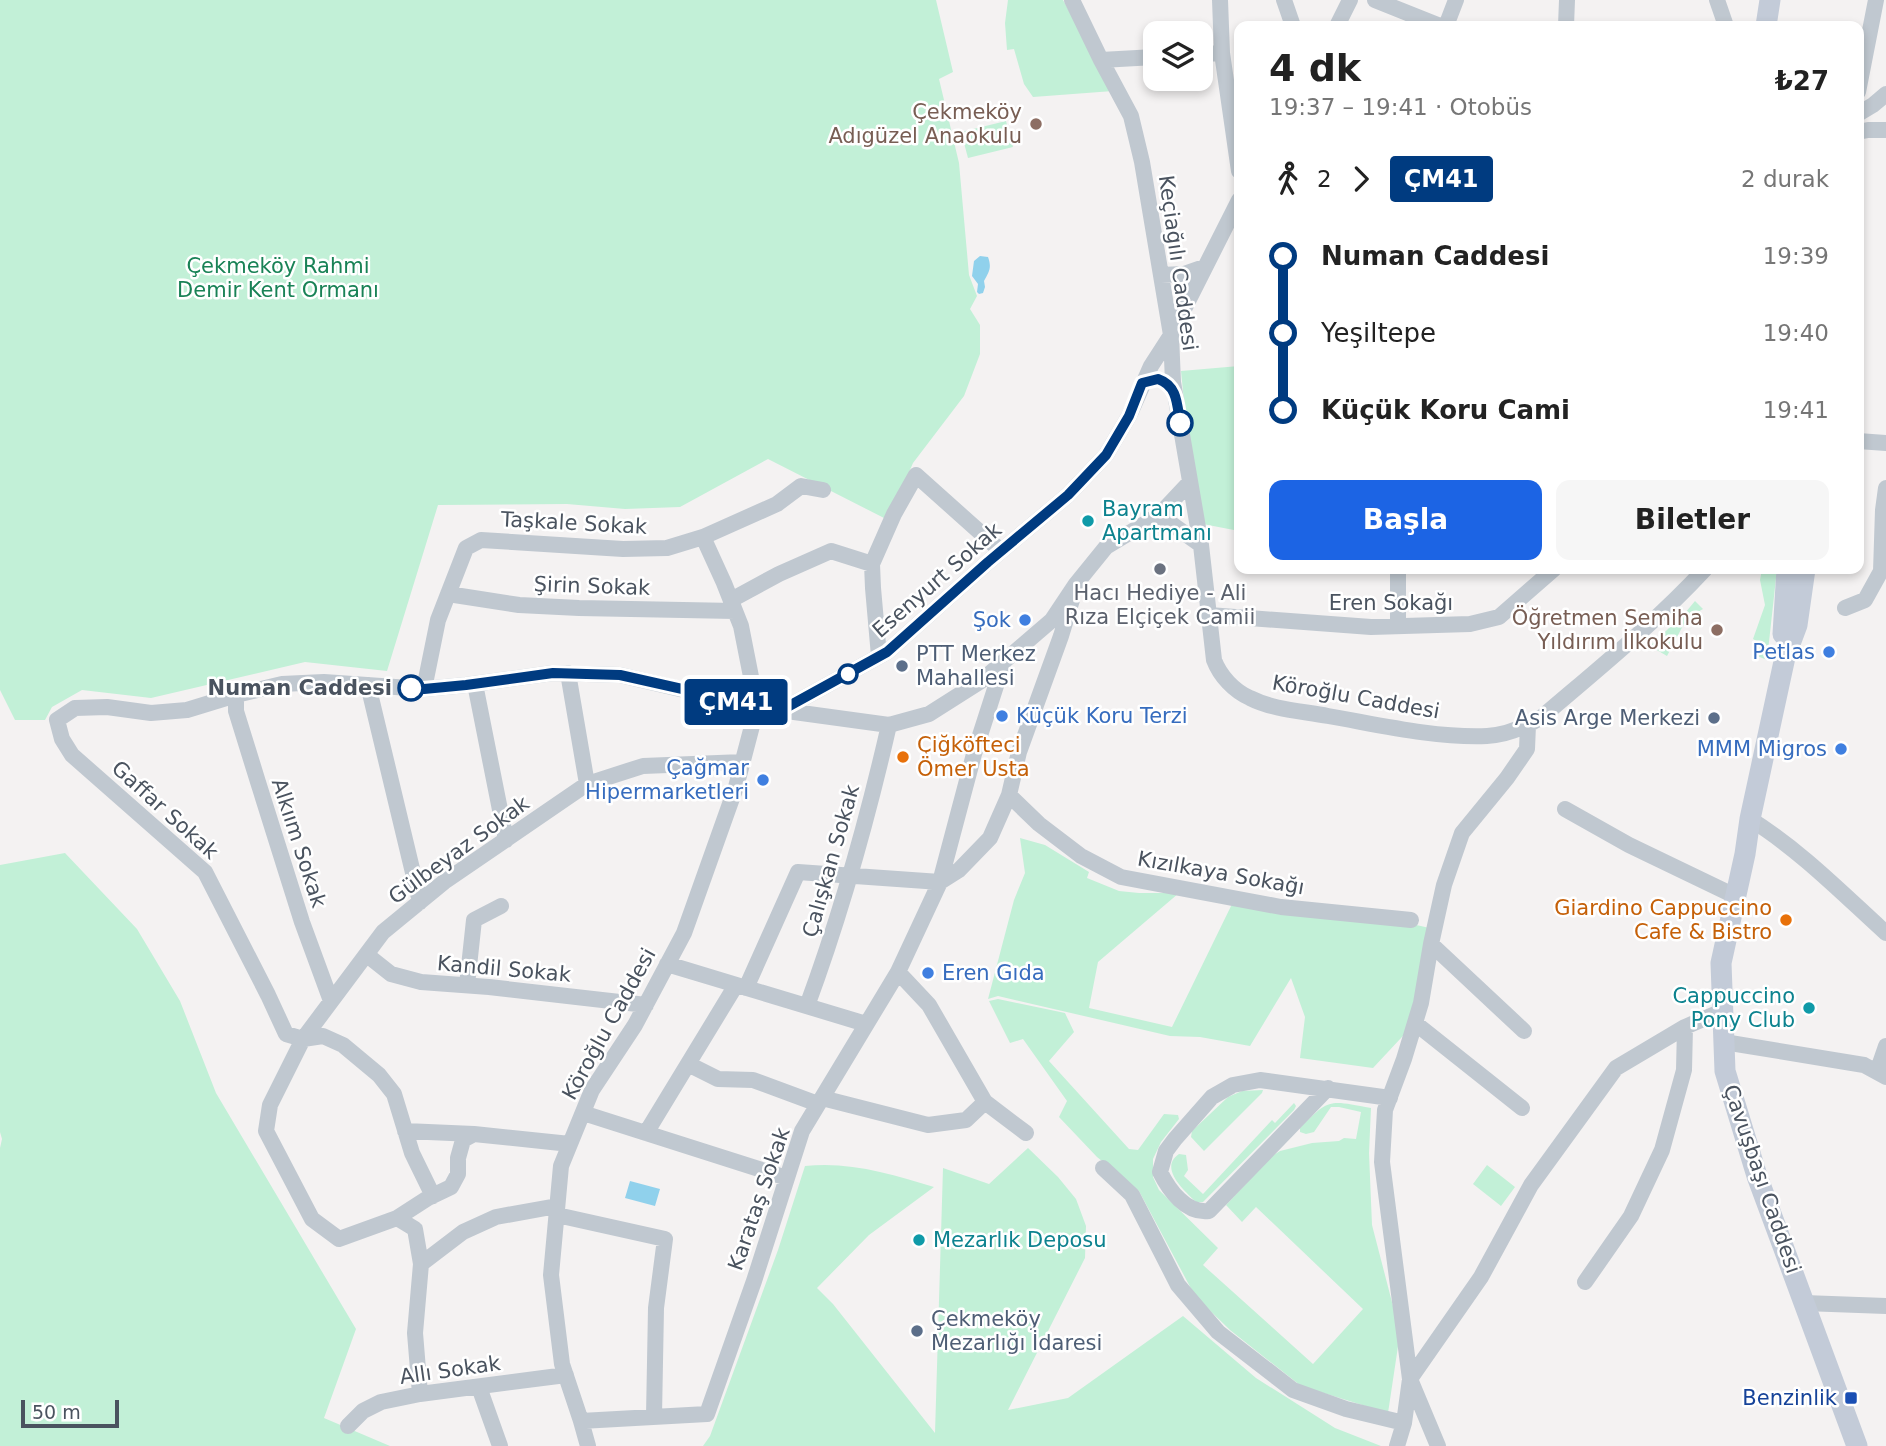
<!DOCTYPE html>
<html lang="tr">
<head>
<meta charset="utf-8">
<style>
  :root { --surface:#fff; --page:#f6f6f6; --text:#222; --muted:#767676; --accent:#1c64e4 }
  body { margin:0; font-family:"DejaVu Sans",sans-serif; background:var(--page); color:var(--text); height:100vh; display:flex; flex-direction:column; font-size:26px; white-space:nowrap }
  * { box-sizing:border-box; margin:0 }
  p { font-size:23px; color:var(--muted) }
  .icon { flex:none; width:38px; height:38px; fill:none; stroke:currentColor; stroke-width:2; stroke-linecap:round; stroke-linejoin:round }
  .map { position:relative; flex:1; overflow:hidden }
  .side { position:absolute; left:1234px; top:21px; width:630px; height:553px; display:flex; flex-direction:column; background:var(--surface); border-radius:14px; box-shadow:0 4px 10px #0003 }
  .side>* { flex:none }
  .badge { padding:0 14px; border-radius:5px; font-size:24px; line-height:46px }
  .tools { position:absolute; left:1143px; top:21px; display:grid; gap:14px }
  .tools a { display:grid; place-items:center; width:70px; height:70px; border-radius:14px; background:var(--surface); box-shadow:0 4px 10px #0003; font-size:35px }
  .scale { position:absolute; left:21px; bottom:18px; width:98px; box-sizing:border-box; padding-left:7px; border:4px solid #4a535f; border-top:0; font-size:19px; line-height:24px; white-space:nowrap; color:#4a535f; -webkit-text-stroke:5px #fff; paint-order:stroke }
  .map>.badge { position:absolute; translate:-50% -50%; box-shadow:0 0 0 4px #fff }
  .legs { display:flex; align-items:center; gap:10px; height:77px; padding:0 35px; font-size:23px }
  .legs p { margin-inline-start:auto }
  .head { display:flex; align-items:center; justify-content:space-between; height:119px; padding:0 35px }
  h1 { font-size:38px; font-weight:700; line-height:52px }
  .primary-button { display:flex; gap:14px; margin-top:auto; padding:14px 35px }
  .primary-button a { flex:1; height:80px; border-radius:14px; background:var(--accent); color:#fff; font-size:28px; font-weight:700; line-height:80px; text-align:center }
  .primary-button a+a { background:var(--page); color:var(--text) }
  ul { padding:0 35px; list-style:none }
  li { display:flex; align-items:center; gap:24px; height:77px; font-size:26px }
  li i { display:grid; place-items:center; width:10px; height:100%; margin:0 9px; background:currentColor }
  li i::after { content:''; width:18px; height:18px; margin:-9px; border:5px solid; border-radius:50%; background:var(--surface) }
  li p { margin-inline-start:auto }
  li:first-child i { background:linear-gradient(#0000 50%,currentColor 0) }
  li:last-child i { background:linear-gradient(currentColor 50%,#0000 0) }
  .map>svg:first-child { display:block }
</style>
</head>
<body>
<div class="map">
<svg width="1886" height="1446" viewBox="0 0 1886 1446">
  <rect width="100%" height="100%" fill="#f4f2f2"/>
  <path fill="#c2f0d7" d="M0,0H936L953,72L939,79L959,163L969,275L977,296L970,309L980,325V354L964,396L913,463L888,520L768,459L680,507L625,509L567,504L438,505L387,671L305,662L151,698L82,690L52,707L45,720H15L0,690Z
    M1008,0H1063L1113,91L1033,97L1024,84L1014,49L1007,50L1005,23Z
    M1006,121L1013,147L968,158L961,132Z
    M1239,366V531L1203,524L1189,452L1181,371Z
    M1762,569H1777L1767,660L1755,655L1760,643L1753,639L1765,605L1760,580Z
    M1695,601L1703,609L1687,618L1667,656L1650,646L1685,613Z
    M1020,838L1045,845L1089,872L1087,878L1119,891L1139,893H1179L1098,962L1089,1008L1172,1027L1233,902L1381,917L1434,929L1415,1023L1373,1068L1300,1058L1305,1017L1291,978L1250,1046L1200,1037L1170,1036L998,996L988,999L1014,900L1025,873Z
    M65,853L137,929L180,1001L216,1093L356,1329L324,1418L390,1446H0V1148L2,1139L0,1132V865Z
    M998,999L1065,1013L1074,1032L1049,1061L1129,1149L1138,1150L1164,1114L1178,1115L1179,1119L1161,1142L1153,1159V1177L1159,1190L1218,1248L1203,1265L1313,1364L1363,1309L1256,1207L1242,1222L1226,1205L1272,1156L1280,1151L1312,1143L1339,1141L1344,1138L1356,1139L1361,1112L1339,1107H1331L1314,1132L1306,1134L1300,1132V1128C1330,1097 1330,1101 1371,1108L1369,1153L1372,1225L1400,1333L1388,1413L1301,1386L1230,1330L1195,1296L1139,1191L1097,1157L1059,1117L1067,1101L1023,1039L1010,1043L989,1001Z
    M1263,1090L1262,1093L1204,1151L1191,1137L1192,1131L1228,1097L1242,1091Z
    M1294,1103L1296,1106L1294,1110L1203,1202H1196C1185,1191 1158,1168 1179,1154L1186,1155L1188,1170L1184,1176L1203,1194L1272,1120L1275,1123Z
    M1028,1148L1058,1177L1076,1199L1086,1226L1085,1258L1008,1410L1068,1398L1183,1316L1256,1378L1335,1428L1381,1446H703L710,1436L778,1250L805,1166C849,1161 892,1174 934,1187L869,1235L817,1288L833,1304L935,1433L943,1168L989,1184Z
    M1487,1165L1515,1187L1501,1206L1473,1184Z"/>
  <path fill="#90d1ec" d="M980,256L988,257C992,268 989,272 984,281L985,287L983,293L979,294L977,292L978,284L972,276L974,261Z
    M630,1181L660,1189L655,1206L625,1198Z"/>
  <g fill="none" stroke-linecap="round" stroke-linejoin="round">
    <path stroke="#c0c8d0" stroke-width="16" d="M1072,0L1101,60L1131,116L1142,162L1171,335L1173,382L1201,545L1214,660C1220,676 1234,691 1250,698C1274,710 1302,711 1328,716C1380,725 1434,738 1487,736C1507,735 1525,727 1542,717C1598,669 1655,623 1705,569
      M1220,0L1222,53L1239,171
      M1284,0L1293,26
      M1375,0L1440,26
      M1717,0L1726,26
      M1337,26L1350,0
      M1446,26L1456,0
      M1566,26L1567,0
      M1200,54L1222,53
      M1101,60L1155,57
      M1858,92L1876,0
      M1858,114L1873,105L1886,94
      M1858,132L1868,130H1886
      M1161,275L1184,274L1204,267
      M1858,441L1886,443
      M1159,515L1190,482
      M703,537L724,583L741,626L757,707L736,787L684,933L635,1025L592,1090L561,1166L551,1275L562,1364L581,1421L707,1414L754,1281L802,1131L898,972L940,882L974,754L1004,661
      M448,594L519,605L579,608L735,611
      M731,600L779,574L831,551L872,564
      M1845,608L1865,600L1881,571L1883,510L1886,488
      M1209,615L1371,627L1470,624L1499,617L1554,569
      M1398,626V569
      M879,656L873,588L872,564L894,514L916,475L1001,551
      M568,673L587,784
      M475,684L506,840
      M368,685L420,902
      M424,689L438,620L466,548L481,540L623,549L667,548L703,537L777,504L801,486L823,490
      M236,695V711L258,782L302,922L331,1001
      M780,711L887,652L988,562L1068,495L1106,455L1129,416L1151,366L1171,335L1239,200
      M1009,795L1039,824L1081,856L1121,877L1281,907L1411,920
      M1565,809L1629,845L1735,896
      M1750,819C1800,850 1843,894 1886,933
      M940,882L959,870L990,838L1009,795L1019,752L1061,636L1072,600
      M1431,944L1524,1031
      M367,955L391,974L421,982L489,987L646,1005
      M667,964L866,1024
      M467,985L474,920L501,906
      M746,988L798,872L940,882
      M807,1006C841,914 867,821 889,725
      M1415,1023L1522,1108
      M1724,1042L1864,1065L1886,1077
      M688,1064L718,1079L753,1080L818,1104
      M1877,1072L1886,1046
      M1328,1088L1209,1211C1186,1214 1169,1190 1160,1172L1166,1151L1175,1139L1212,1097L1233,1085L1260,1080L1390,1098
      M822,1098L928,1125L966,1120L985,1102L929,1005L898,972
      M985,1102L1026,1133
      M583,1113L787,1178
      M405,1131L474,1134
      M646,1133L736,985
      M1103,1168L1132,1195L1178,1285L1218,1332L1293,1390L1346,1409L1404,1423
      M433,1196L412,1153L394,1094L379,1075L343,1045L323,1036L303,1039L286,1034L268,995L205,872L72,755L62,739L57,720L75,708L107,707L151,713L187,710L236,695L282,684L324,682L424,689L466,685L553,673L620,675L757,707L889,725L929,714L981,681L1052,620L1076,584L1106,547L1159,515L1201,545
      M557,1215L665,1239L656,1308L654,1416
      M397,1218L428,1198L451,1187L458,1174V1158L463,1140L474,1134L570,1144
      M421,1264L463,1232L496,1217L557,1206
      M1585,1282L1631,1216L1662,1150L1684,1070L1685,1027
      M1804,1303L1886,1306
      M479,1387L500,1446
      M420,1394L415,1333L421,1264L415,1229L397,1218L339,1239L312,1219L266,1131L270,1105L303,1039L383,932L444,882L587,784L643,766L743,762
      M581,1421L588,1446
      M348,1426L363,1411L381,1402L420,1394L566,1375
      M1397,1446L1404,1423L1410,1379L1481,1277L1531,1185L1616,1068L1685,1027L1722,1011
      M1438,1446L1410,1379L1382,1162L1385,1110L1404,1059L1421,1003L1431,944L1444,885L1462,833L1507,778L1527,749L1528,725"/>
    <path stroke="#c3cbd8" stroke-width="21" d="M1766,26L1770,0
      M1805,569L1797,625L1785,657L1750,819L1745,854L1721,963L1725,1071L1757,1176L1857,1446
      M1783,634L1787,569"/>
  </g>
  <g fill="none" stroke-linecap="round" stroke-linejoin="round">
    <defs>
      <path id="line-1" d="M411,688L424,689L466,685L553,673L620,675L780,711L887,652L988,562L1068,495L1106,455L1129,416L1142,383L1158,379C1178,386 1177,405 1180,423"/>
    </defs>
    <use href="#line-1" stroke="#fff" stroke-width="16"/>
    <use href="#line-1" stroke="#003b80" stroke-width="10"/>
  </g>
  <g fill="#8d6e63" stroke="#fff" stroke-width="2.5">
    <circle cx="1036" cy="124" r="7"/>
    <circle cx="1717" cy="630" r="7"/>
  </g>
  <g fill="#fff" stroke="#003b80" stroke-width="3.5">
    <circle cx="1180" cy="423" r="12"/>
    <circle cx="848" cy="674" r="9"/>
    <circle cx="411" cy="688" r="12"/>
  </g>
  <g fill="#0f9aa8" stroke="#fff" stroke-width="2.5">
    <circle cx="1088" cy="521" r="7"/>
    <circle cx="1809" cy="1008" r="7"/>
    <circle cx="919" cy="1240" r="7"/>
  </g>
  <circle fill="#6b7280" stroke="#fff" stroke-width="2.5" cx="1160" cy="569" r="7"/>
  <g fill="#3f7fe0" stroke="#fff" stroke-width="2.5">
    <circle cx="1025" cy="620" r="7"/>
    <circle cx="1829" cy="652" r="7"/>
    <circle cx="1002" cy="716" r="7"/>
    <circle cx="1841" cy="749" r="7"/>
    <circle cx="763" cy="780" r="7"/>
    <circle cx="928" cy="973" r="7"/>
  </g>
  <g fill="#5c6f8a" stroke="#fff" stroke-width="2.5">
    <circle cx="902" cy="666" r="7"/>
    <circle cx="1714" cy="718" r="7"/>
    <circle cx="917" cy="1331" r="7"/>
  </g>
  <g fill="#e8710a" stroke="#fff" stroke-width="2.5">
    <circle cx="903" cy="757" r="7"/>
    <circle cx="1786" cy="920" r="7"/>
  </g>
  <rect fill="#1a4fb4" stroke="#fff" stroke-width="2.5" x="1844" y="1391" width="14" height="14" rx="3.5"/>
  <g text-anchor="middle" stroke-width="5" stroke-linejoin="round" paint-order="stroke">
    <g font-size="21" fill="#785e54" stroke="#fff" text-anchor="end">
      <text x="1022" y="119">Çekmeköy<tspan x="1022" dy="24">Adıgüzel Anaokulu</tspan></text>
      <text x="1703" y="625">Öğretmen Semiha<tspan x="1703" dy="24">Yıldırım İlkokulu</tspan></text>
    </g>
    <g font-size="21" fill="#4a535f" stroke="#fff">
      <text transform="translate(1178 263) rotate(82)" y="7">Keçiağılı Caddesi</text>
      <text transform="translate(574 523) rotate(3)" y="7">Taşkale Sokak</text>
      <text transform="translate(937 580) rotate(-41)" y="7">Esenyurt Sokak</text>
      <text transform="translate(592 586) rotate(2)" y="7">Şirin Sokak</text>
      <text x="1391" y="610">Eren Sokağı</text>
      <text transform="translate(1356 697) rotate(10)" y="7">Köroğlu Caddesi</text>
      <text transform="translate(165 810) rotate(42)" y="7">Gaffar Sokak</text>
      <text transform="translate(299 843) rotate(72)" y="7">Alkıım Sokak</text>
      <text transform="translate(459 850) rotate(-36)" y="7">Gülbeyaz Sokak</text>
      <text transform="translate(831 861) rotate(-74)" y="7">Çalışkan Sokak</text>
      <text transform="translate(1221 873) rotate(10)" y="7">Kızılkaya Sokağı</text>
      <text transform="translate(504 969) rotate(5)" y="7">Kandil Sokak</text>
      <text transform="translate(609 1024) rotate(-61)" y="7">Köroğlu Caddesi</text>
      <text transform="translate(1762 1179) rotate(71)" y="7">Çavuşbaşı Caddesi</text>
      <text transform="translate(759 1199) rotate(-71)" y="7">Karataş Sokak</text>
      <text transform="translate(450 1370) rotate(-8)" y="7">Allı Sokak</text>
    </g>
    <g font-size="21" fill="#198256" stroke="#fff">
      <text x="278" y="273">Çekmeköy Rahmi<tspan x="278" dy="24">Demir Kent Ormanı</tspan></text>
    </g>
    <g font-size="21" fill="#0d838f" stroke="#fff" text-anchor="start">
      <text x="1102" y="516">Bayram<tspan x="1102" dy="24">Apartmanı</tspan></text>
      <text x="1795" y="1003" text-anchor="end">Cappuccino<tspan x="1795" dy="24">Pony Club</tspan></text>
      <text x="933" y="1247">Mezarlık Deposu</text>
    </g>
    <g font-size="21" fill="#5b616d" stroke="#fff">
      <text x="1160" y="600">Hacı Hediye - Ali<tspan x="1160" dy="24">Rıza Elçiçek Camii</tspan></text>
    </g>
    <g font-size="21" fill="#366cbe" stroke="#fff" text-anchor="end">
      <text x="1011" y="627">Şok</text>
      <text x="1815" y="659">Petlas</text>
      <text x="1016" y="723" text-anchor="start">Küçük Koru Terzi</text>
      <text x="1827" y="756">MMM Migros</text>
      <text x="749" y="775">Çağmar<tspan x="749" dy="24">Hipermarketleri</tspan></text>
      <text x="942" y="980" text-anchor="start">Eren Gıda</text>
    </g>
    <g font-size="21" fill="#4e5e75" stroke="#fff" text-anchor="start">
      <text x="916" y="661">PTT Merkez<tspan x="916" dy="24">Mahallesi</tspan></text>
      <text x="1700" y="725" text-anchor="end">Asis Arge Merkezi</text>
      <text x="931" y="1326">Çekmeköy<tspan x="931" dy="24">Mezarlığı İdaresi</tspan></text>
    </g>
    <g font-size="21" font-weight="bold" fill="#4a535f" stroke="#fff" text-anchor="end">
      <text x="392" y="695">Numan Caddesi</text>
    </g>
    <g font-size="21" fill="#c56008" stroke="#fff" text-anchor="start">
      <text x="917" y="752">Çiğköfteci<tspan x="917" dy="24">Ömer Usta</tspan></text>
      <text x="1772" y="915" text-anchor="end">Giardino Cappuccino<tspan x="1772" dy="24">Cafe &amp; Bistro</tspan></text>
    </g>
    <g font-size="21" fill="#164399" stroke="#fff" text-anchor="end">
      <text x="1837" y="1405">Benzinlik</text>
    </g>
  </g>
</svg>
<div class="tools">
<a><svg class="icon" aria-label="layers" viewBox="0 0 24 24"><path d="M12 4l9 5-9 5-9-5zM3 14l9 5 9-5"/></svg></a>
</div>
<div class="scale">50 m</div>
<b class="badge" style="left:736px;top:702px;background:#003b80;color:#fff">ÇM41</b>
<section class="side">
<div class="head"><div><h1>4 dk</h1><p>19:37 – 19:41 · Otobüs</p></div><b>₺27</b></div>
<div class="legs"><svg class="icon" aria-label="walk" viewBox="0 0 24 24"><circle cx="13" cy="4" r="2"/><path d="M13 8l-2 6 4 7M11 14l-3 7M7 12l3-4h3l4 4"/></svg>2<svg class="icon" aria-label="forward" viewBox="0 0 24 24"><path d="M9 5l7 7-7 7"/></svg><b class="badge" style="background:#003b80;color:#fff">ÇM41</b><p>2 durak</p></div>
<ul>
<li><i style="color:#003b80"></i><b>Numan Caddesi</b><p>19:39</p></li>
<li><i style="color:#003b80"></i><span>Yeşiltepe</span><p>19:40</p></li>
<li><i style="color:#003b80"></i><b>Küçük Koru Cami</b><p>19:41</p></li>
</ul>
<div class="primary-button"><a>Başla</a><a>Biletler</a></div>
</section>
</div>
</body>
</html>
